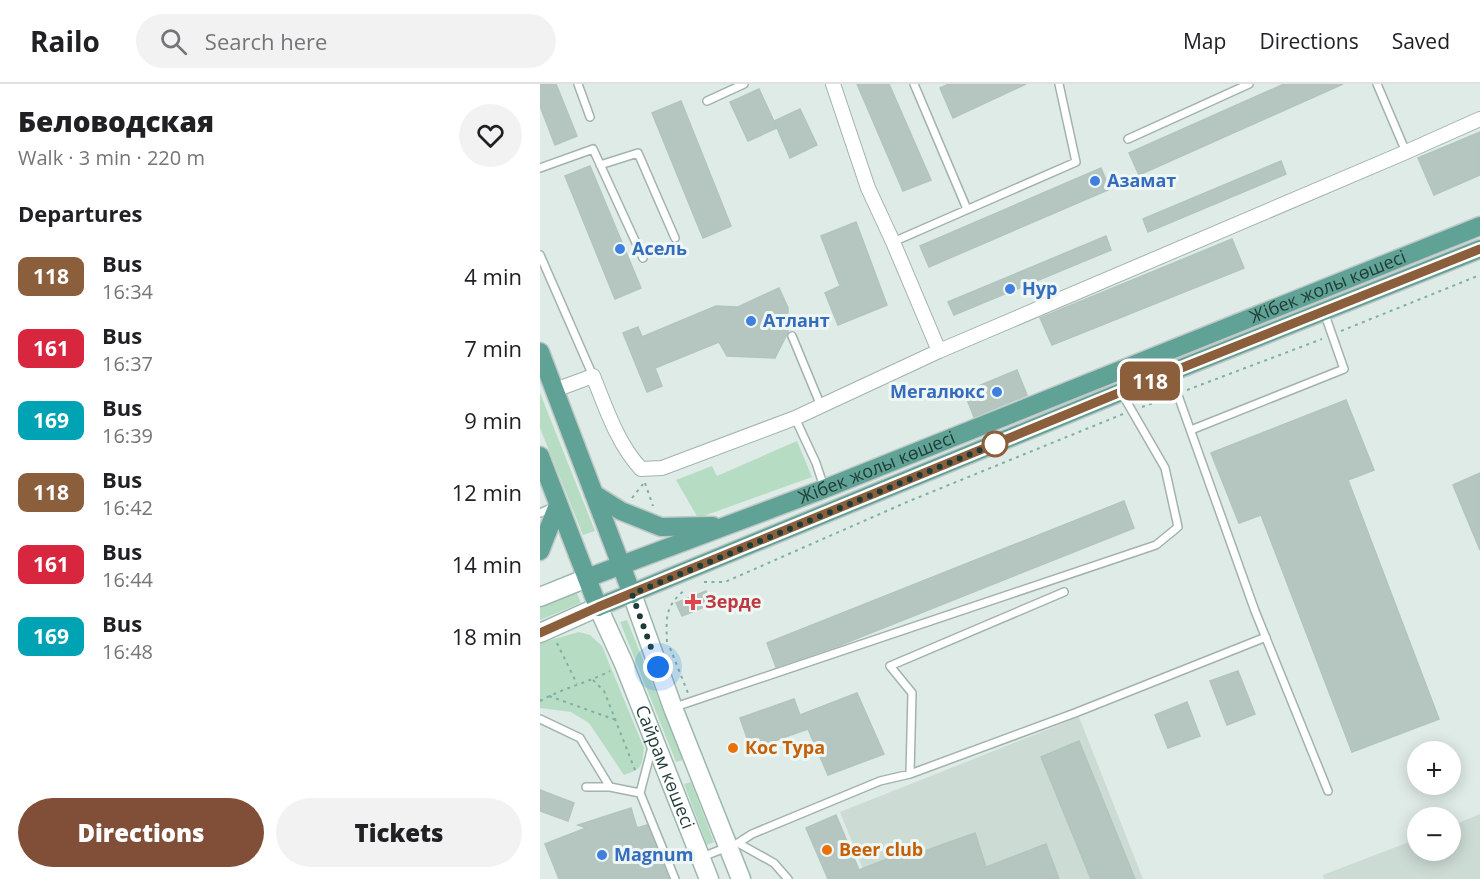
<!DOCTYPE html>
<html lang="en">
<head>
<meta charset="utf-8">
<style>
  :root { --surface:#fff; --page:#f2f2f2; --text:#202124; --muted:#757577; --line:#e0e0e0; --accent:#814e38 }
  body { margin:0; font-family:"Open Sans",sans-serif; background:var(--page); color:var(--text); height:100vh; display:flex; flex-direction:column; font-size:22px; white-space:nowrap }
  * { box-sizing:border-box; margin:0 }
  p { font-size:20px; color:var(--muted) }
  .icon { flex:none; width:33px; height:33px; fill:none; stroke:currentColor; stroke-width:2; stroke-linecap:round; stroke-linejoin:round }
  .map { position:relative; flex:1; overflow:hidden }
  .drawer { display:flex; flex-direction:column; background:var(--surface); width:540px }
  .drawer>* { flex:none }
  .badge { padding:0 12px; border-radius:9px; font-size:21px; line-height:39px }
  .fabs { position:absolute; left:867px; top:657px; display:grid; gap:12px }
  .fabs a { display:grid; place-items:center; width:54px; height:54px; border-radius:50%; background:var(--surface); box-shadow:0 3px 15px #0003; font-size:30px }
  .you { position:absolute; width:30px; height:30px; margin:-15px; border:4px solid #fff; border-radius:50%; background:#1a73e8; box-shadow:0 0 0 9px #1a73e833 }
  .map>.badge { position:absolute; translate:-50% -50%; box-shadow:0 0 0 3px #fff }
  h2 { padding:0 18px; font-size:22px; line-height:54px }
  .round { display:grid; place-items:center; flex:none; width:63px; height:63px; border-radius:32px; background:var(--page) }
  .summary { display:flex; align-items:center; justify-content:space-between; height:102px; padding:0 18px }
  h1 { font-size:28px; font-weight:800; line-height:45px }
  .button { display:flex; gap:12px; margin-top:auto; padding:12px 18px }
  .button a { flex:1; height:69px; border-radius:36px; background:var(--accent); color:#fff; font-size:24px; font-weight:800; line-height:69px; text-align:center }
  .button a+a { background:var(--page); color:var(--text) }
  ul { padding:0; list-style:none }
  li { display:flex; align-items:center; gap:18px; height:72px; padding:0 18px }
  li div { flex:1 }
  li b { display:block; font-size:22px }
  li em { font-style:normal }
  li .badge { min-width:66px; font-weight:700; text-align:center }
  header { display:flex; align-items:center; gap:36px; box-sizing:border-box; height:84px; padding:0 30px; background:var(--surface); border-bottom:2px solid var(--line) }
  header strong { font-size:28px }
  nav { display:flex; gap:33px; margin-inline-start:auto; font-size:21px }
  .search { width:420px; height:54px; background:var(--page); display:flex; align-items:center; gap:15px; box-sizing:border-box; padding:0 21px; border-radius:33px; color:var(--muted); font-size:22px }
  main { display:flex; flex:1; min-height:0 }
  .map>svg:first-child { display:block }
</style>
</head>
<body>
<header>
<strong>Railo</strong>
<div class="search"><svg class="icon" aria-label="search" viewBox="0 0 24 24"><circle cx="10" cy="10" r="6"/><path d="M15 15l6 6"/></svg>Search here</div>
<nav><a>Map</a><a>Directions</a><a>Saved</a></nav>
</header>
<main>
<section class="drawer">
<div class="summary"><div><h1>Беловодская</h1><p>Walk · 3 min · 220 m</p></div><a class="round"><svg class="icon" aria-label="heart" viewBox="0 0 24 24"><path d="M12 20l-8-8c-3-5 5-10 8-4 3-6 11-1 8 4z"/></svg></a></div>
<h2>Departures</h2>
<ul>
<li><span class="badge" style="background:#8b5e3c;color:#fff">118</span><div><b>Bus</b><p>16:34</p></div><em>4 min</em></li>
<li><span class="badge" style="background:#d7263d;color:#fff">161</span><div><b>Bus</b><p>16:37</p></div><em>7 min</em></li>
<li><span class="badge" style="background:#00a3b4;color:#fff">169</span><div><b>Bus</b><p>16:39</p></div><em>9 min</em></li>
<li><span class="badge" style="background:#8b5e3c;color:#fff">118</span><div><b>Bus</b><p>16:42</p></div><em>12 min</em></li>
<li><span class="badge" style="background:#d7263d;color:#fff">161</span><div><b>Bus</b><p>16:44</p></div><em>14 min</em></li>
<li><span class="badge" style="background:#00a3b4;color:#fff">169</span><div><b>Bus</b><p>16:48</p></div><em>18 min</em></li>
</ul>
<div class="button"><a>Directions</a><a>Tickets</a></div>
</section>
<div class="map">
<svg width="940" height="795" viewBox="0 0 940 795">
  <rect width="100%" height="100%" fill="#dfebe6"/>
  <path fill="#cddbd5" d="M539,633L603,795H327L300,728Z
    M940,730V795H784L783,791L877,755L878,766H910L911,742Z"/>
  <path fill="#b6ddc3" d="M0,309L55,447L43,451L0,344Z
    M257,357L272,393L158,434L136,396L172,382L177,392Z
    M36,507L41,519L0,536V523Z
    M87,536L143,676L136,678L80,538Z
    M39,548L50,551L62,562L104,664C102,683 102,685 84,691L49,639L31,628L0,624V559Z
    M151,698L174,758L167,761L144,700Z"/>
  <path fill="#b4c6bf" stroke="#b1c5be" stroke-width="1.5" d="M0,0H16L37,52L15,61L0,22Z
    M317,0H349L391,96L363,107Z
    M409,0H486L413,34L400,4Z
    M744,0H803L599,91L589,69Z
    M219,5L237,44L208,57L190,18Z
    M141,17L191,142L163,154L112,29Z
    M260,25L277,61L250,74L234,37Z
    M940,48V91L894,111L878,74Z
    M741,77L746,90L608,148L603,135Z
    M50,82L101,204L75,215L25,92Z
    M561,84L570,105L389,183L380,162Z
    M316,138L347,221L298,241L285,209L300,202L281,152Z
    M566,152L571,166L414,231L408,218Z
    M692,155L704,184L512,261L500,234Z
    M239,204L248,224V248L235,274L187,272L179,258L115,284L122,302L107,308L83,249L98,243L102,253L176,222L198,223Z
    M477,286L487,311L434,333L424,308Z
    M806,316L834,386L808,396L899,635L812,668L721,431L699,439L671,369Z
    M940,389V466L913,401Z
    M584,417L594,444L298,562L236,583L227,559Z
    M166,507L171,520L142,532L136,519Z
    M698,587L715,630L687,641L670,597Z
    M317,609L344,670L288,691L268,645L211,665L200,634L254,615L260,631Z
    M647,618L660,652L628,664L615,631Z
    M539,657L595,795H551L501,673Z
    M0,706L34,719L28,737L0,727Z
    M91,724L97,744L107,741L129,795H19L5,760L46,744L38,741Z
    M296,731L319,786L360,770L362,775L435,749L446,783L506,760L519,795H288L266,744Z"/>
  <g fill="none" stroke-linecap="round" stroke-linejoin="round">
    <defs>
      <path id="service" d="M38,0L50,33
        M374,0L427,125
        M837,0L866,68
        M167,17L204,0
        M588,55L709,0
        M60,81L98,69L135,154
        M0,84L53,65L103,174
        M353,158L536,78L519,0
        M0,171L53,292
        M252,252L281,322
        M630,289L715,527L788,707
        M255,334L276,379L284,403
        M651,346L804,285L784,228
        M0,429L13,423
        M135,623L616,461L638,443L625,384L581,308
        M0,635L40,654L70,703L100,709
        M112,663L100,709L135,795
        M370,690L372,609L350,582L524,508
        M46,703H70
        M198,759L234,779L248,795
        M162,773L198,759L212,750L340,697L370,690L535,629L726,553"/>
      <path id="minor" d="M293,0L328,104L353,158L399,267
        M15,306L53,292C66,324 77,359 101,385L122,384L255,334L399,267L866,68L940,35"/>
      <g id="secondary">
        <path d="M92,510L133,624L201,795"/>
        <path d="M0,513L47,494"/>
        <path id="s1" d="M0,549L58,523L84,580L169,795"/>
      </g>
      <g id="primary">
        <path d="M0,268L92,510"/>
        <path d="M0,372L58,523L581,308L940,165"/>
        <path d="M54,410L81,427L121,443L173,442"/>
        <path d="M0,467L18,421"/>
        <path id="s2" d="M47,494L284,405L940,142"/>
      </g>
    </defs>
    <use href="#service" stroke="#a2b3ae" stroke-width="10"/>
    <use href="#minor" stroke="#a2b3ae" stroke-width="16"/>
    <use href="#secondary" stroke="#9db7af" stroke-width="21"/>
    <use href="#primary" stroke="#c0c8c7" stroke-width="21"/>
    <path stroke="#7eb0a3" stroke-width="2" stroke-dasharray="3 4.5" stroke-linecap="butt" d="M801,247L940,191
      M647,306L782,255
      M602,323L628,314
      M105,399L113,422
      M92,414L103,400
      M164,498H185L367,418L583,330
      M127,558C126,532 125,522 146,505
      M17,559L37,600
      M130,564L148,609
      M53,596L64,607L95,686
      M9,612L76,636
      M0,617C23,604 47,599 70,587"/>
    <use href="#service" stroke="#fff" stroke-width="7"/>
    <use href="#minor" stroke="#fff" stroke-width="14"/>
    <use href="#secondary" stroke="#fff" stroke-width="18"/>
    <use href="#primary" stroke="#61a296" stroke-width="18"/>
  </g>
  <g fill="none" stroke-linecap="round" stroke-linejoin="round">
    <defs>
      <path id="line" d="M0,549L58,523L581,308L940,165"/>
    </defs>
    <use href="#line" stroke="#fff" stroke-width="14"/>
    <use href="#line" stroke="#8b5e3c" stroke-width="9"/>
    <path stroke="#1f3b36" stroke-width="6" stroke-dasharray="0 10.8" d="M118,583L92,510L455,360"/>
  </g>
  <g fill="#3f7fe0" stroke="#eff7f4" stroke-width="2">
    <circle cx="555" cy="97" r="6"/>
    <circle cx="80" cy="165" r="6"/>
    <circle cx="470" cy="205" r="6"/>
    <circle cx="211" cy="237" r="6"/>
    <circle cx="457" cy="308" r="6"/>
    <circle cx="62" cy="771" r="6"/>
  </g>
  <circle fill="#fff" stroke="#8b5e3c" stroke-width="3" cx="455" cy="360" r="12"/>
  <path fill="#e0444e" stroke="#eff7f4" stroke-width="2" d="M150 509h6v6h6v6h-6v6h-6v-6h-6v-6h6z"/>
  <g fill="#e8710a" stroke="#eff7f4" stroke-width="2">
    <circle cx="193" cy="664" r="6"/>
    <circle cx="287" cy="766" r="6"/>
  </g>
  <g text-anchor="middle" stroke-width="6" stroke-linejoin="round" paint-order="stroke">
    <g font-size="18" font-weight="bold" fill="#366cbe" stroke="#eff7f4" text-anchor="start">
      <text x="567" y="103">Азамат</text>
      <text x="92" y="171">Асель</text>
      <text x="482" y="211">Нур</text>
      <text x="223" y="243">Атлант</text>
      <text x="445" y="314" text-anchor="end">Мегалюкс</text>
      <text x="74" y="777">Magnum</text>
    </g>
    <g font-size="18" fill="#1f3b36" stroke="#eff7f4">
      <text dy="6" stroke="none"><textPath href="#s2" startOffset="796">Жібек жолы көшесі</textPath></text>
      <text dy="6" stroke="none"><textPath href="#s2" startOffset="310">Жібек жолы көшесі</textPath></text>
      <text dy="6" stroke="none"><textPath href="#s1" startOffset="237">Сайрам көшесі</textPath></text>
    </g>
    <g font-size="18" font-weight="bold" fill="#be3a42" stroke="#eff7f4" text-anchor="start">
      <text x="165" y="524">Зерде</text>
    </g>
    <g font-size="18" font-weight="bold" fill="#c56008" stroke="#eff7f4" text-anchor="start">
      <text x="205" y="670">Кос Тура</text>
      <text x="299" y="772">Beer club</text>
    </g>
  </g>
</svg>
<div class="fabs">
<a>+</a>
<a>−</a>
</div>
<div class="you" style="left:118px;top:583px"></div>
<b class="badge" style="left:610px;top:297px;background:#8b5e3c;color:#fff">118</b>
</div>
</main>
</body>
</html>
